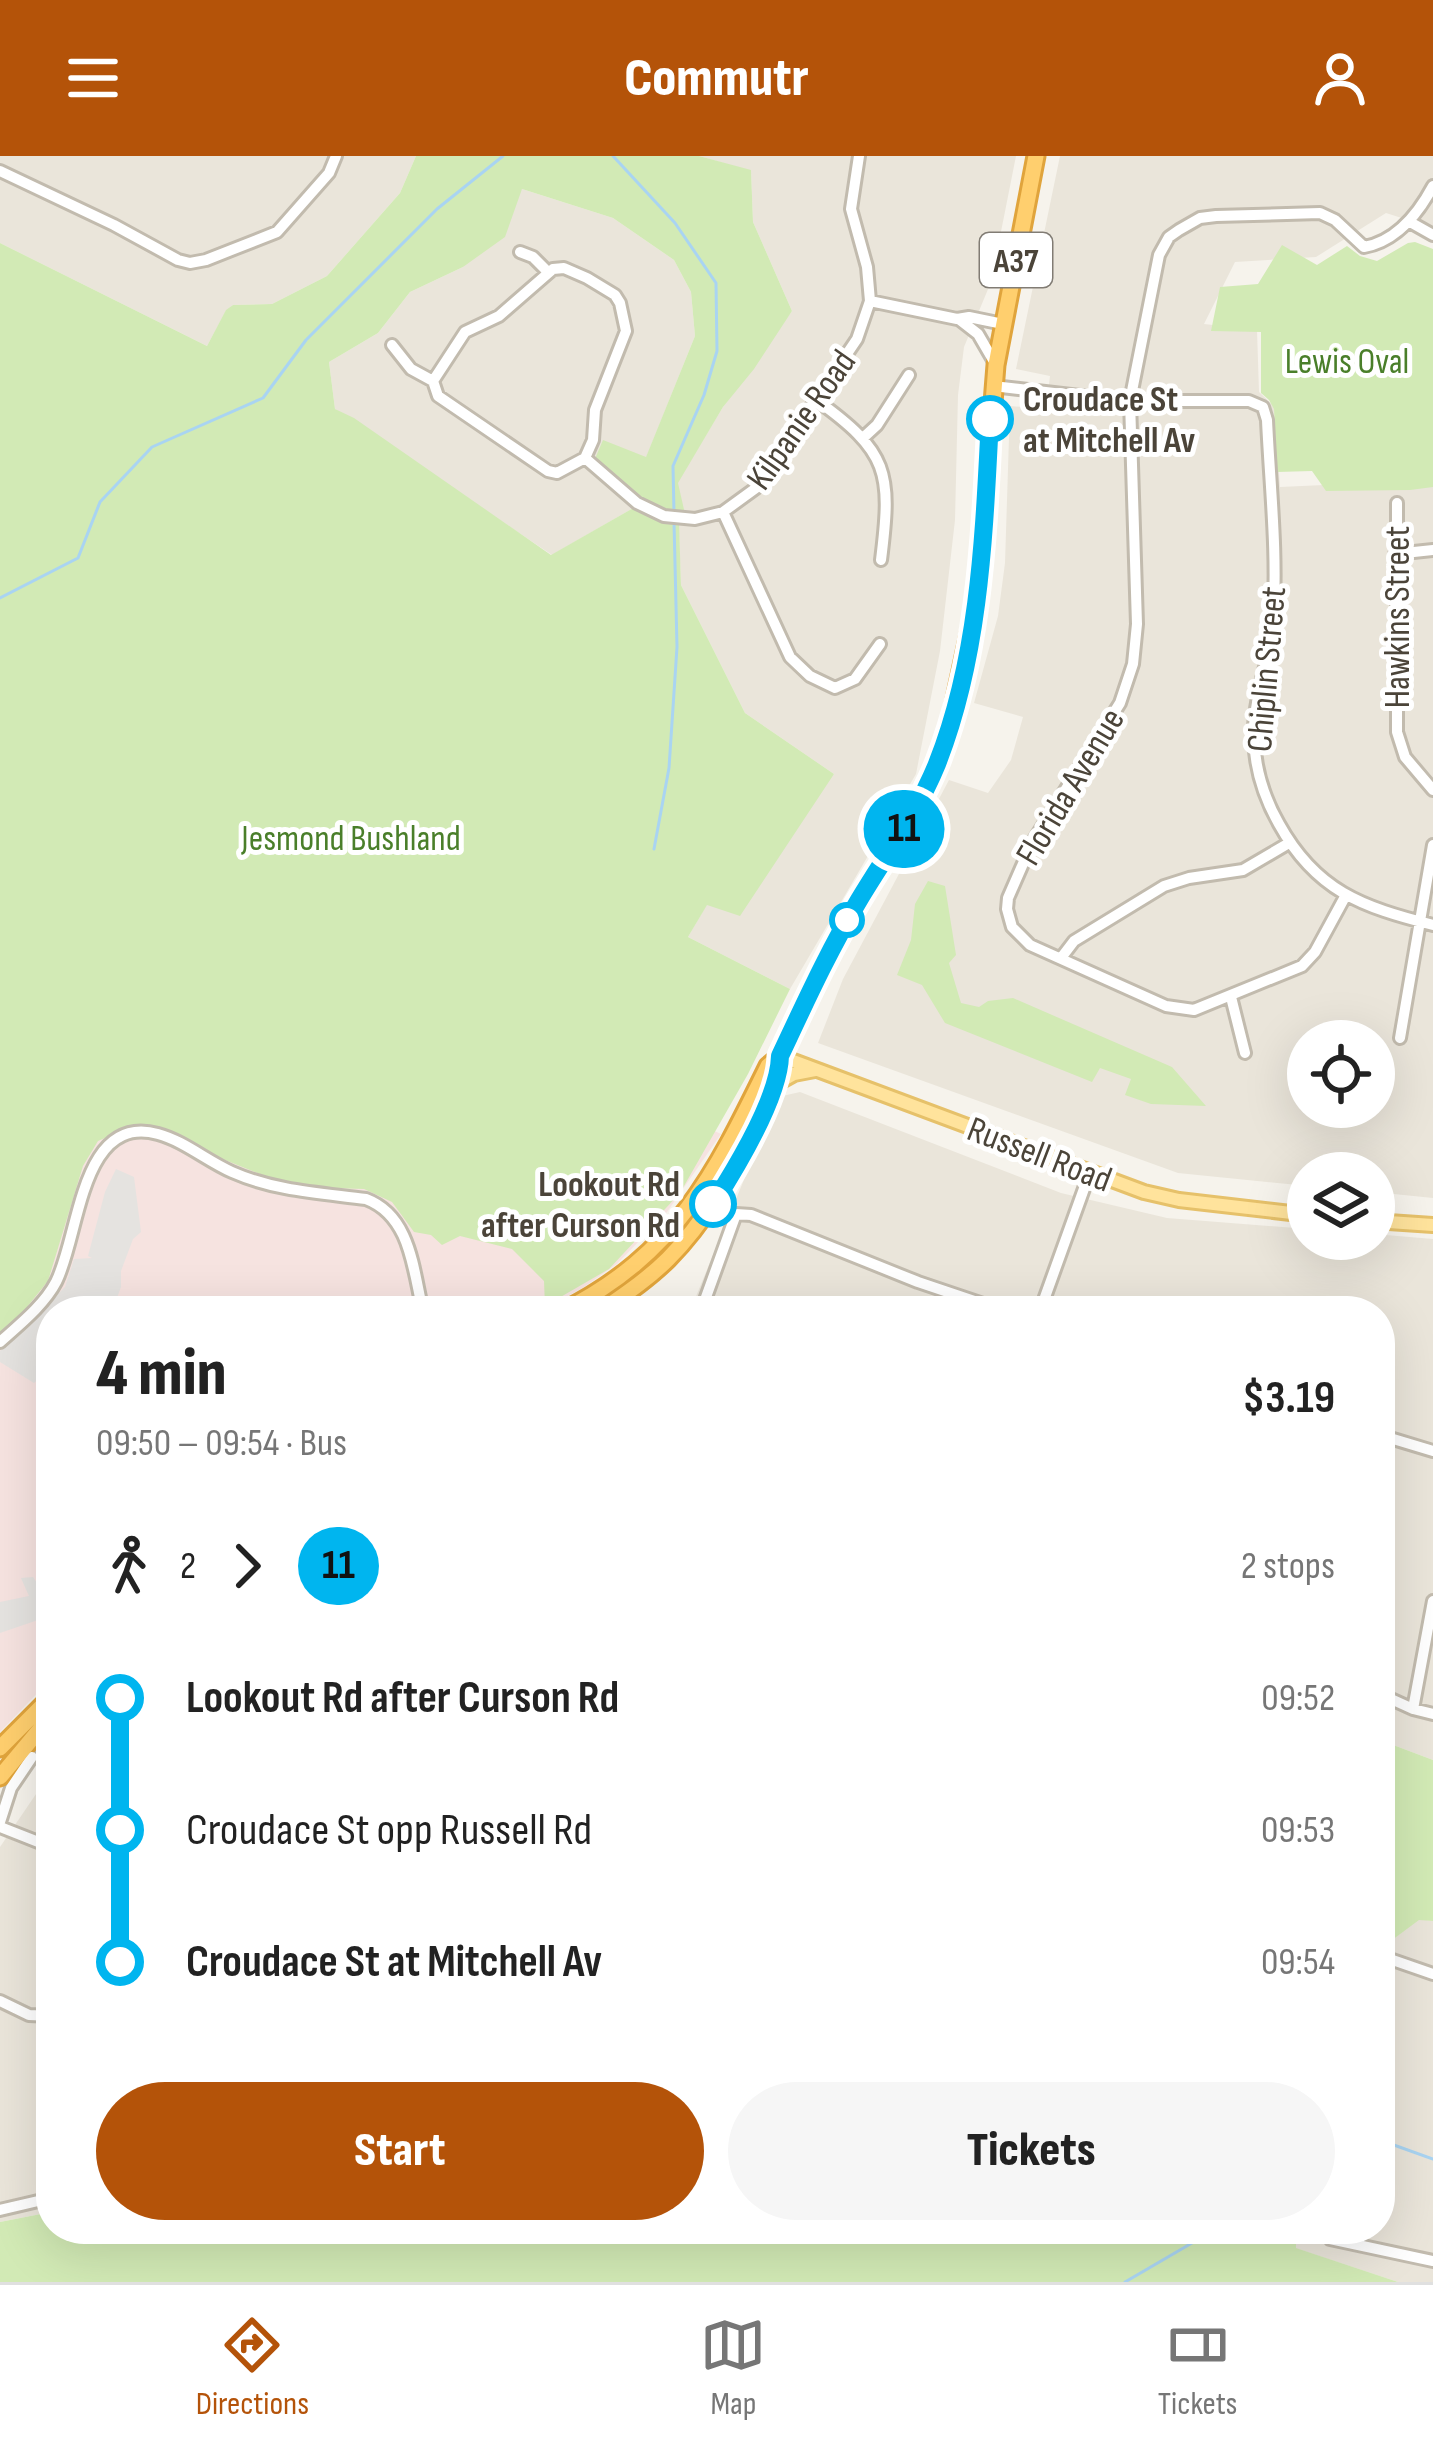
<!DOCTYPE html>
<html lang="en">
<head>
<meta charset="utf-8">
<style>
  :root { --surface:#fff; --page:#f6f6f6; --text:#222; --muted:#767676; --line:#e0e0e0; --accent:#b45309 }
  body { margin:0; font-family:"Sofia Sans Condensed",sans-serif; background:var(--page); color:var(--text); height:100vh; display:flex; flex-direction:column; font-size:45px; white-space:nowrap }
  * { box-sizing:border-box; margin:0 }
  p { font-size:39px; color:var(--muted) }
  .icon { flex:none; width:66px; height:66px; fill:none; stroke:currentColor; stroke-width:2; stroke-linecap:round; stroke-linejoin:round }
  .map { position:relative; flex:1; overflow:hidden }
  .sheet { position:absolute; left:36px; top:1140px; width:1359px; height:948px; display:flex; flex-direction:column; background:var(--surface); border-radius:48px; box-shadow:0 12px 48px #0002 }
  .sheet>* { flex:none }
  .badge { padding:0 24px; border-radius:39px; font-size:42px; line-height:78px }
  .tools { position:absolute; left:1287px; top:864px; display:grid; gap:24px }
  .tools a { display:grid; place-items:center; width:108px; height:108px; border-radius:50%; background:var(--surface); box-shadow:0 12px 48px #0002; font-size:60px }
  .map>.badge { position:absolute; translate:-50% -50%; box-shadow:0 0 0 6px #fff }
  .legs { display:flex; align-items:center; gap:18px; height:132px; padding:0 60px; font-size:39px }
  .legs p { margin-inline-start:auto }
  .head { display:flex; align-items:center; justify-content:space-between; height:204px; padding:0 60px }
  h1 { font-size:66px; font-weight:800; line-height:90px }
  .action { display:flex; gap:24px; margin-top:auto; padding:24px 60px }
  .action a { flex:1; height:138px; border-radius:72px; background:var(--accent); color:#fff; font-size:48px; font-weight:800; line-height:138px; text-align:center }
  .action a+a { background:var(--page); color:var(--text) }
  ul { padding:0 60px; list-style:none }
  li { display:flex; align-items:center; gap:42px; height:132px; font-size:45px }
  li i { display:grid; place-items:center; width:18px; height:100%; margin:0 15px; background:currentColor }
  li i::after { content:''; width:30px; height:30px; margin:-15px; border:9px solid; border-radius:50%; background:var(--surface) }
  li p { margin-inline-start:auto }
  li:first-child i { background:linear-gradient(#0000 50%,currentColor 0) }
  li:last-child i { background:linear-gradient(currentColor 50%,#0000 0) }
  header { display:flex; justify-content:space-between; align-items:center; height:156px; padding:0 60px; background:var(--accent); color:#fff; font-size:54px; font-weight:800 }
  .dock { display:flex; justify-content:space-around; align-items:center; height:168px; border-top:3px solid var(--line); background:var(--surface); font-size:33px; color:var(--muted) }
  .dock a { display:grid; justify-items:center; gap:6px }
  .dock .selected { color:var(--accent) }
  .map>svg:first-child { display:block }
</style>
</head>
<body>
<header><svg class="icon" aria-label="menu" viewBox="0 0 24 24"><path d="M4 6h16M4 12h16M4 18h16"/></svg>Commutr<svg class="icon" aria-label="person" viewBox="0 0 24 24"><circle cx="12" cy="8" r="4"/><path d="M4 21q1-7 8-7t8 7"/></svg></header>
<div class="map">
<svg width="1433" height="2126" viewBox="0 0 1433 2126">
  <rect width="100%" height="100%" fill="#f6f3ec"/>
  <path fill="#eae5da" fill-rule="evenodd" d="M0,0H416L400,37L327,120L272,148L233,149L226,155L207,190L0,87Z
    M699,0H1016L991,126L964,191L958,239L955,364L940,495L916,618L790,833L688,781L707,748L834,618L745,557L681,429L677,327L723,251L792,155L753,66L751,15Z
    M1060,0H1433V72L1386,57L1316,101L1235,106L1204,168L1257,174L1259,236L1274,250L1280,331L1433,324V1042L1374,1036V1017H1308V1030L1178,1017L818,887L843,823L949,624L988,637L1011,604L1023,561L974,547L998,460L1005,407L1010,250L1046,253L1050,220L1016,213ZM1308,885H1374V951H1308Z
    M522,33L613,62L674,104L691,136L695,180L646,302L635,351L552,399L335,253L329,206L378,177L410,136L463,111Z
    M800,936L1061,1037L1167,1062L1308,1073V1083H1374V1078L1433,1083V1604L1380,1584V1155H690L778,941Z
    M51,1616V2056L0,2066V1691Z
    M1419,1763L1433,1765V2126H1398L1295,2092L1296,2073H1380V1793Z"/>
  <path fill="#f6e3e0" d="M582,913L721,978L667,1056L617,1108L584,1131L546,1152L537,1155H51V1523L0,1576V947Z"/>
  <path fill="#d2eab5" d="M416,0H699L751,14L753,66L792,155L754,213L723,251L678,327L685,358L657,353L640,343L594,305L603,284L646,301L695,180L691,136L674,104L613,62L522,33L505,81L463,111L410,136L378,177L329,206L335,253L354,262L551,399L635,351L679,366L681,429L745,557L834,618L740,760L707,749L688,781L790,833L748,918L680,1037L609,1113L545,1150L544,1125L512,1093L460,1080L442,1089L431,1079L414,1076L392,1046L364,1033L327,1032L275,1024L215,1000L159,972L133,970L98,985L83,1010L48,1125L23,1156L0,1177V87L207,190L226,154L233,149L272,148L327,120L400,37Z
    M1415,86L1433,93V331L1410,334L1326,335L1312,315L1277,316L1274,253L1269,244L1261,237V176L1211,175L1220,131L1258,128L1282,89L1317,109L1347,90L1360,100L1377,105L1408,87Z
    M928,725L945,730L956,799L949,807L961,847L979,851L988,845L1013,842L1172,911L1206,950L1151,948L1125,939L1131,923L1100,912L1092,926L945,867L922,829L897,819L911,784L915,748Z
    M1380,1584L1433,1604V1765L1419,1764L1380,1793Z
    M51,2056V2073H1296V2092L1398,2126H0V2066Z"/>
  <path fill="#e5e3e0" d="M116,1013L134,1021L141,1076L133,1083L121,1115V1131L115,1147L111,1155H51V1212L34,1227L0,1206V1195L65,1131L74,1103L92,1102L88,1100L105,1036Z
    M33,1421L51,1448V1473L38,1464L0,1477V1446L29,1440L21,1422Z"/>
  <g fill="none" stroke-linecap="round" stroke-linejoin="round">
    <path stroke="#a9d4f2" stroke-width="3" d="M613,0L675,67L716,127L717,195L704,239L673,310L674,357
      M0,442L78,402L100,346L152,291L263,242L306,184L437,53L503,0
      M654,693L669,612L677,491L674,366
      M1380,1984L1433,2003
      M1125,2126L1216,2073"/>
    <defs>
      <path id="minor" d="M859,0L851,53L867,111L870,145L957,163L969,161L1003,168
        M0,15L114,69L178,104L190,107L206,104L277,76L329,17L336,0
        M1410,66L1433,79
        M520,96L533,101L547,115
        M960,164L978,178L996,209
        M392,189L411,213L433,225L438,240L548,315L557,317L585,302L593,284L595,254L626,175L620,147L615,139L587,122L564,112L553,113L499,160L465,176L433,225
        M993,230L1123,245H1249L1263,251L1267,264C1270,330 1278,398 1273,465C1271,501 1255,536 1254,572C1253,607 1262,638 1279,668C1316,735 1362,751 1433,769
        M815,243C889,296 892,316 881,404
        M864,281L877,269L909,219
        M585,302L637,347L664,360L695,363L723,356L756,332L857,183L870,145
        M1397,347V576L1405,601L1433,634
        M723,356L790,501L810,520L835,532L855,523L880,488
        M1395,398L1433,394
        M1346,739L1315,796L1302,810L1194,854L1166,850L1030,789L1012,771L1007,753L1008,742L1032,687L1120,547L1133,508L1137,468L1130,245L1159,99L1169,81L1179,74L1200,62L1216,60L1320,57L1335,64L1364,91C1397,85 1418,58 1433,30
        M1061,802L1074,785L1164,730L1189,722L1243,714L1289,687
        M1231,841L1245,897
        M1400,882L1433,689
        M701,1155L736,1058L751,1059L918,1126L1004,1155
        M1040,1155L1090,1016
        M0,1186C20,1168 44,1149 56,1126C80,1079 80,957 158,978C184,985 207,1005 232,1016C275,1035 320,1037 366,1043C411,1060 413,1114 423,1155
        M1380,1279L1433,1295
        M1380,1538L1413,1553L1433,1558
        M1413,1553L1433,1445
        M0,1666L11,1632L32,1601
        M0,1671L51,1691
        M1384,1801L1433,1818
        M0,1845L29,1859L51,1860
        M0,2054L51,2042
        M1330,2083L1433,2105"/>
      <path id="major" d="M780,900L1144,1036L1179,1044L1308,1059
        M774,929L794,918L815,914
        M1374,1065L1433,1069"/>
      <path id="highway" d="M563,1155C676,1098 715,1018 768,910L780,900
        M601,1155C624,1139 648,1123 668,1103C706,1065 731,1018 756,970C767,948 779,925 780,900L824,807L857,746L916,651L937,607L950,566L978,436L996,209L1036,0
        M0,1592L51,1541
        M0,1621L51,1560"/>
    </defs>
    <use href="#minor" stroke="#c2bbae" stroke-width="16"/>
    <use href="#major" stroke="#e6c16a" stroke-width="18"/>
    <use href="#highway" stroke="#e0a43c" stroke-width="21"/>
    <use href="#minor" stroke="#fff" stroke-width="10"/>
    <use href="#major" stroke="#ffe39c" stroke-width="12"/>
    <use href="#highway" stroke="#ffcf6e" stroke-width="15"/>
  </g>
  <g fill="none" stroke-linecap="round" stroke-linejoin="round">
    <defs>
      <path id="line-1" d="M713,1048C736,1012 779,942 780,900C805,847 829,794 859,744C886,699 917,657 937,608C980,499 984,378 990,263"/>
    </defs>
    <use href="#line-1" stroke="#fff" stroke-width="27"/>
    <use href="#line-1" stroke="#00b5ef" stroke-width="18"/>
  </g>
  <g fill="#fff" stroke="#00b5ef" stroke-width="6">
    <circle cx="990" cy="263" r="21"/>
    <circle cx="847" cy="764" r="15"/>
    <circle cx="713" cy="1048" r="21"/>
  </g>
  <g text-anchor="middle" stroke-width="10" stroke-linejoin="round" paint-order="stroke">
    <rect fill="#fff" stroke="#817c74" stroke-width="3" x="980" y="77" width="72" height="54" rx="9"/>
    <g font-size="33" font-weight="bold" fill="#4b4439">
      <text x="1016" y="116">A37</text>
    </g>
    <g font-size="36" fill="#4a7f2a" stroke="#fff">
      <text x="1347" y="217">Lewis Oval</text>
      <text x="351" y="694">Jesmond Bushland</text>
    </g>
    <g font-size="36" font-weight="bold" fill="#4b4439" stroke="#fff" text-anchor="start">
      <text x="1023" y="255">Croudace St<tspan x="1023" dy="41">at Mitchell Av</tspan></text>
      <text x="680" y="1040" text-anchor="end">Lookout Rd<tspan x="680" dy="41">after Curson Rd</tspan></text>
    </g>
    <g font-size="36" fill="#4b4439" stroke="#fff">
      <text transform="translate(800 263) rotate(-55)" y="13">Kilpanie Road</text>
      <text transform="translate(1396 461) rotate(-90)" y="13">Hawkins Street</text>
      <text transform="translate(1265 513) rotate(-85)" y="13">Chiplin Street</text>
      <text transform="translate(1069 630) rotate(-59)" y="13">Florida Avenue</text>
      <text transform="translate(1040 997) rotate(21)" y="13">Russell Road</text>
    </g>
  </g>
</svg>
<div class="tools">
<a><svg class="icon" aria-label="locate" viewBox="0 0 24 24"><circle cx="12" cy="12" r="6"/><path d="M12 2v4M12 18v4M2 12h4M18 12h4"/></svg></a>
<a><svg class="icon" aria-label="layers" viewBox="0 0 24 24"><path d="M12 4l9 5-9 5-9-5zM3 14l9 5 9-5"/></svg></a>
</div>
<b class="badge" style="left:904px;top:673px;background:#00b5ef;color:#111">11</b>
<section class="sheet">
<div class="head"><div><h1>4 min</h1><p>09:50 – 09:54 · Bus</p></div><b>$3.19</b></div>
<div class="legs"><svg class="icon" aria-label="walk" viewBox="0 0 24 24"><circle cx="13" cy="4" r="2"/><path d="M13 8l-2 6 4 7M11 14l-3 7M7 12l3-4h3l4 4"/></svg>2<svg class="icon" aria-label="forward" viewBox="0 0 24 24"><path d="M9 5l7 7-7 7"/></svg><b class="badge" style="background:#00b5ef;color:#111">11</b><p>2 stops</p></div>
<ul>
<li><i style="color:#00b5ef"></i><b>Lookout Rd after Curson Rd</b><p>09:52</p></li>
<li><i style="color:#00b5ef"></i><span>Croudace St opp Russell Rd</span><p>09:53</p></li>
<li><i style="color:#00b5ef"></i><b>Croudace St at Mitchell Av</b><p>09:54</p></li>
</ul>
<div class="action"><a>Start</a><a>Tickets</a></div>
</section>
</div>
<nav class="dock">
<a class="selected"><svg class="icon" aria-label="directions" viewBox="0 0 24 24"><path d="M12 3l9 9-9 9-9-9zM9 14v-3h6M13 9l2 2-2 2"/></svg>Directions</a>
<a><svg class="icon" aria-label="map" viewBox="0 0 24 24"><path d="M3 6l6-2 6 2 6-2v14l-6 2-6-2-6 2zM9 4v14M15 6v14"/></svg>Map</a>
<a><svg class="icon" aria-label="tickets" viewBox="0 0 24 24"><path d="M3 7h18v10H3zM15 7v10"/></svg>Tickets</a>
</nav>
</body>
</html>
